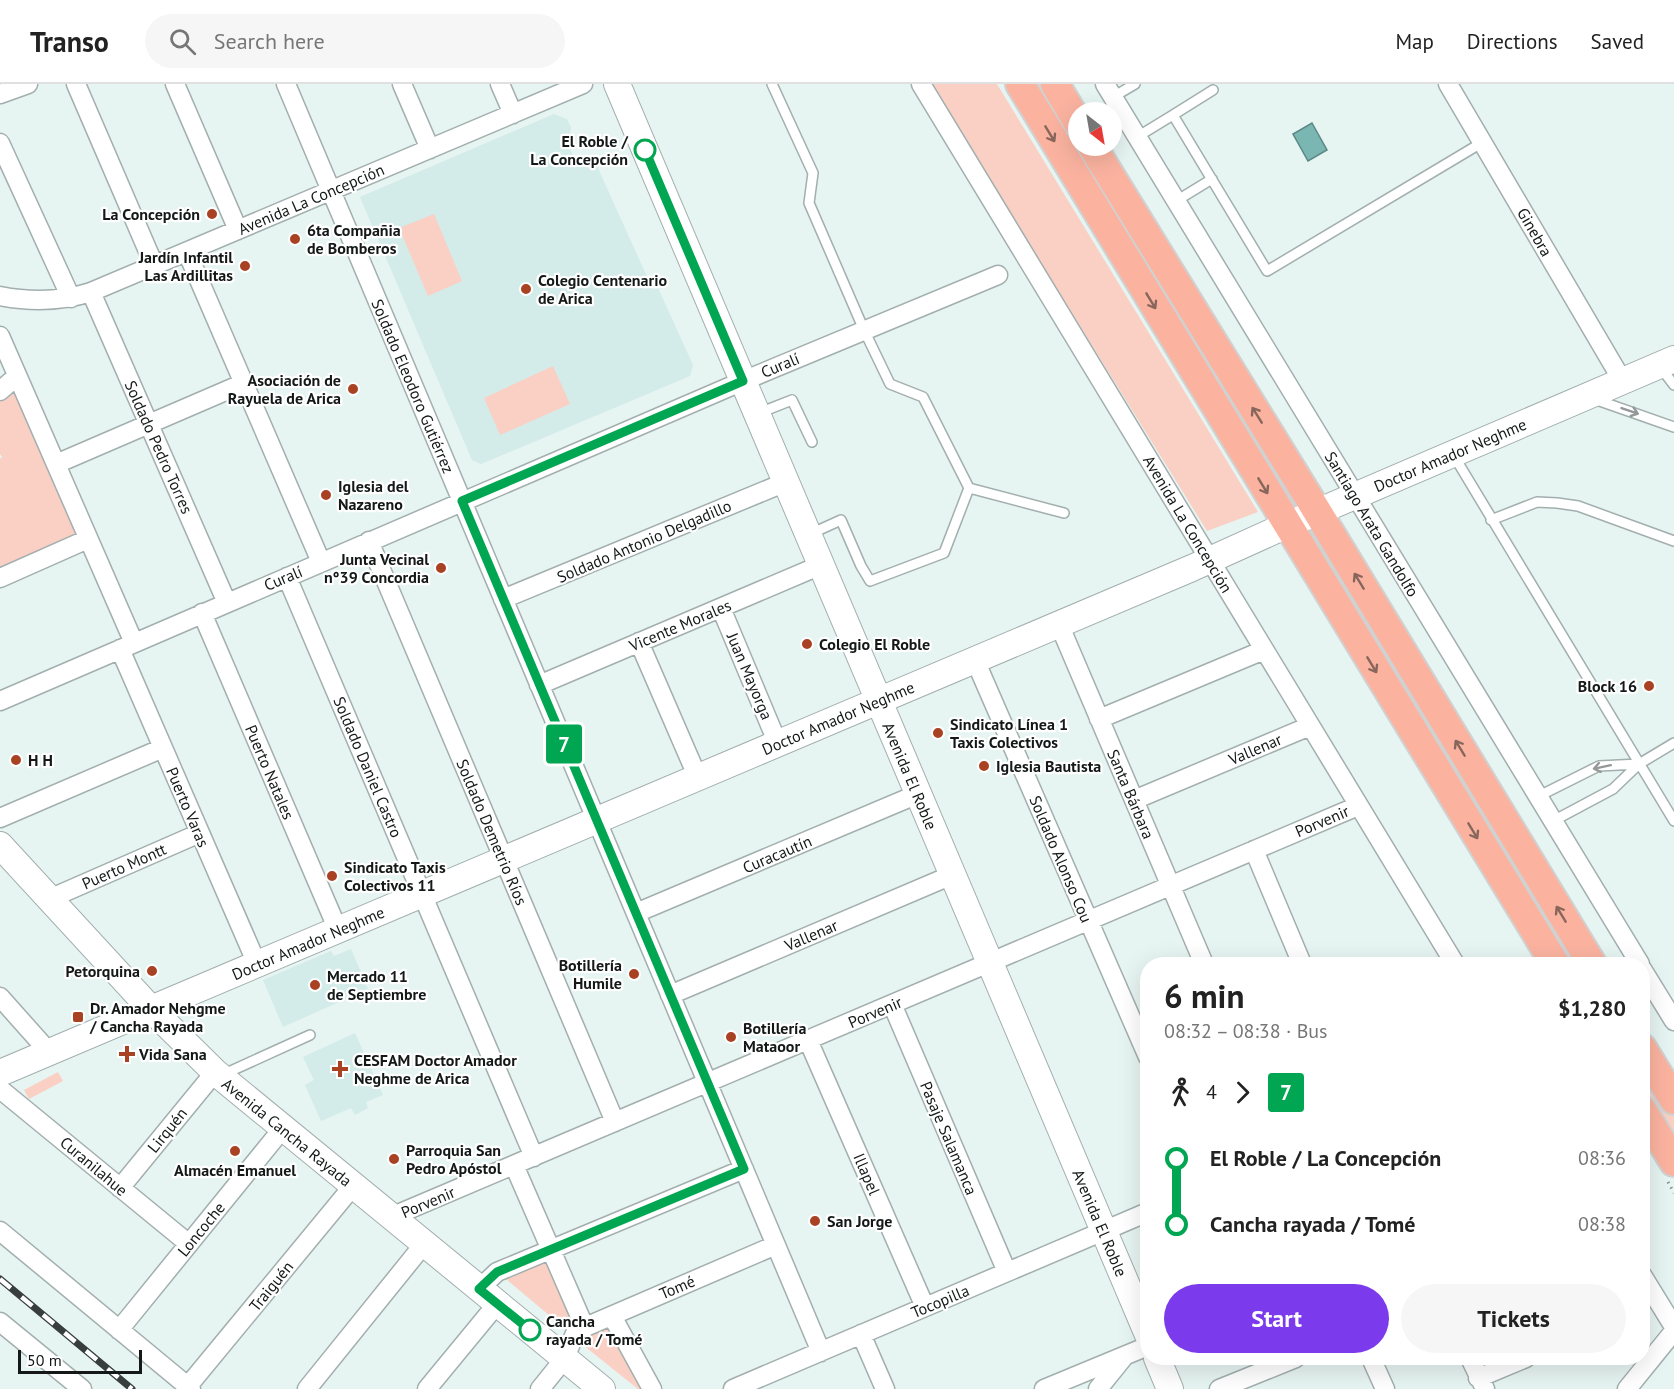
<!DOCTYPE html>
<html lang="en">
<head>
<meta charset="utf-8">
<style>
  :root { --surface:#fff; --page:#f6f6f6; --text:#222; --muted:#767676; --line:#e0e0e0; --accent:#7c3aed }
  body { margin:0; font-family:"PT Sans",sans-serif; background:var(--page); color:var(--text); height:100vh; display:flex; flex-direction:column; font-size:22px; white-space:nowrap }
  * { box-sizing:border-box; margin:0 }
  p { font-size:20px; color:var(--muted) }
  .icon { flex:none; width:33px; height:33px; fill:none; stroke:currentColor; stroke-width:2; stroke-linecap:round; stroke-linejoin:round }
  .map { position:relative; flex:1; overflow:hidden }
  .panel { position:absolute; left:1140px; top:873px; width:510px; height:408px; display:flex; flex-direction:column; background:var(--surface); border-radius:24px; box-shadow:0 6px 24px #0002 }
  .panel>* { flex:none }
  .badge { padding:0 12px; border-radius:4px; font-size:21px; line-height:39px }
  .needle { width:39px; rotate:149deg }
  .controls { position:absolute; left:1068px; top:18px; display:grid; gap:12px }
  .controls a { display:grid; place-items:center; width:54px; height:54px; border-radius:50%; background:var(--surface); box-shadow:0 6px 24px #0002; font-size:30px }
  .scale { position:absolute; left:18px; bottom:15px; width:124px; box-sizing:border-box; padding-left:6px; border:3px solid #141918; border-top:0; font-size:16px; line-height:21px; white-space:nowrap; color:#141918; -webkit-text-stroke:4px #fff; paint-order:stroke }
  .map>.badge { position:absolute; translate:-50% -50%; box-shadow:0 0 0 3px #fff }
  .legs { display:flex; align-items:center; gap:9px; height:66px; padding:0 24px; font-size:20px }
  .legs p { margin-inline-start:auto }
  .head { display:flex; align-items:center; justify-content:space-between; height:102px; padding:0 24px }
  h1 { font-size:33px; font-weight:600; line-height:45px }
  .action { display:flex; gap:12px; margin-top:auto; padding:12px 24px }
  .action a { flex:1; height:69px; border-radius:36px; background:var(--accent); color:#fff; font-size:24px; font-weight:600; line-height:69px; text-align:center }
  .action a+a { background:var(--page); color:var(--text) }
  ul { padding:0 24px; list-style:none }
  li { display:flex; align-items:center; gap:21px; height:66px; font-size:22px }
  li i { display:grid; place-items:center; width:9px; height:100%; margin:0 8px; background:currentColor }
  li i::after { content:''; width:15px; height:15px; margin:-8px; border:4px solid; border-radius:50%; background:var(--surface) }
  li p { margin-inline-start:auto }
  li:first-child i { background:linear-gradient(#0000 50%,currentColor 0) }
  li:last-child i { background:linear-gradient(currentColor 50%,#0000 0) }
  header { display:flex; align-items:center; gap:36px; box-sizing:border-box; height:84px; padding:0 30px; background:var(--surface); border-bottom:2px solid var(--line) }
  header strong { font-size:28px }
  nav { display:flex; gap:33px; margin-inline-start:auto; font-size:21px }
  .search { width:420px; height:54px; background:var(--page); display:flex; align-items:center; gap:15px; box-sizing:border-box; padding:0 21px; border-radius:33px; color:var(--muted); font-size:22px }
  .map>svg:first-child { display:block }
</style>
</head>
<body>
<header>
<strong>Transo</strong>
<div class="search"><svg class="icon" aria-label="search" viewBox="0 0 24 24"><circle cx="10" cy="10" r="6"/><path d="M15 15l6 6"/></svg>Search here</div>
<nav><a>Map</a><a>Directions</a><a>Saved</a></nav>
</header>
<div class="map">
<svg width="1674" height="1305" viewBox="0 0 1674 1305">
  <rect width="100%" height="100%" fill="#e6f4f2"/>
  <path fill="#d3ebe9" d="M554,30L567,35L571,43L570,51L566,57L577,79L592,71L653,206L658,204L693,281L690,292L481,380L472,376L360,113Z
    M351,865L368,905L283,943L263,896L331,867L334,872Z
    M355,949L383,1011L366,1018L368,1024L355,1031L351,1024L321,1037L305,1001L314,996L303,973Z"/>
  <path fill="#fbd0c4" d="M930,0H997L1258,428L1207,447Z
    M434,130L462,197L428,212L399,144Z
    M553,282L570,320L500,351L484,314Z
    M13,305L22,316L79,453L0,487V375L2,373L0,370V317Z
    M1327,466L1579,880H1567L1316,470Z
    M1643,979L1674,1031V1061L1643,1009Z
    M58,988L63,997L29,1015L24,1006Z
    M545,1168L580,1240L569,1248L500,1190Z
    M611,1241L643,1305H638L583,1261L585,1254Z"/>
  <path fill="#7ab6b2" stroke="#5b8784" stroke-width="1.5" d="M1312,39L1327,66L1308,77L1293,50Z"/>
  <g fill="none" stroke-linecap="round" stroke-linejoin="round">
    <defs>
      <path id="lane" d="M772,0L813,89L809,119L864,246L890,300L923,313L969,404L944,469L870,497L861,482L841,436L808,451
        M1213,6L1173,31L1267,187L1483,58
        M1113,13L1135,0
        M1137,53L1173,31
        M1176,117L1212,95
        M1661,284L1674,301
        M1594,315L1674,343
        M759,329L792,316L812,358
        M1454,372L1674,737
        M969,404L1064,429
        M1491,436L1537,418L1557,419L1578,422L1674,457
        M1537,713L1599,682L1639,680
        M1553,737L1613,705L1639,680L1674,659
        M222,991L310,951"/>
      <path id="street" d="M76,0L154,181
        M175,0L238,146
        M286,0L821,1268
        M402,0L430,65
        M500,0L513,30
        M921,0L1455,880
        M1105,0L1640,880
        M1448,0L1622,296
        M0,10L28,0
        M0,59L71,214
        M187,168L321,478
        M91,208L227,519
        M0,212C31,218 60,218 91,208L583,0
        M0,252L134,559
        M0,307L17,292
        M56,380L244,299
        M369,457L615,1038
        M287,493L534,1073
        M0,494L88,455
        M503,515L786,398
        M721,524L778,660
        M202,529L338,846
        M1059,540L1204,880
        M639,558L698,694
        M120,565L257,880
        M975,576L1148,973
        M539,601L821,481
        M0,617L743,297L998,191
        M1099,635L1264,566
        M1134,716L1310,642
        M0,734L163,664
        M1254,766L1302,880
        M49,815L200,749
        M636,829L918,710
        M1642,885L1674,937
        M670,911L952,791
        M0,913L49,968
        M892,920L1007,1188
        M808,956L925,1223
        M0,1005L189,1160
        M514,1081L585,1244
        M120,1104L215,988
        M391,1133L1358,722
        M0,1147L191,1305
        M1642,1191L1674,1243
        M479,1205L497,1188L744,1085
        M612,1232L652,1305
        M0,1238L82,1305
        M119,1246L283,1044
        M861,1250L885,1305
        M1371,1274L1385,1305
        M1470,1274L1485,1305
        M1478,1294L1526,1274
        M188,1302L353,1102
        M307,1305L424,1160
        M427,1305L497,1220
        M540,1305L565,1274L576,1247L776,1161
        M733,1305L1148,1128
        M1044,1305L1148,1262
        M1098,1305L1123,1274
        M1219,1305L1296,1274
        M1627,1305L1674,1247"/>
      <path id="secondary" d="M617,0L1148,1251
        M0,761L151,925L215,988L602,1305
        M0,989L1192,484L1287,441L1674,275
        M1157,1274L1170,1305"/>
      <path id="primary" d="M1020,0L1555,880
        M1055,0L1078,39
        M1092,62L1309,414L1592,880
        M1642,964L1674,1016
        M1642,1026L1674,1078"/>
    </defs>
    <use href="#lane" stroke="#a2afae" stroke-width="12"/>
    <use href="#street" stroke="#a2afae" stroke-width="21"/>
    <use href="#secondary" stroke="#a2afae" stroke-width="28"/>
    <use href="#primary" stroke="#d0d1d1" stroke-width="32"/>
    <path stroke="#858f8d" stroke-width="3" stroke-dasharray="1.5 4.5" stroke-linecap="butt" d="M1668,1098L1674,1109"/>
    <use href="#lane" stroke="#fff" stroke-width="9"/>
    <use href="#street" stroke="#fff" stroke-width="18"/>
    <use href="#secondary" stroke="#fff" stroke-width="26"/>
    <use href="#primary" stroke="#fbb3a0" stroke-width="28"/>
    <defs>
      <path id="rail" d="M0,1195L132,1305"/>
    </defs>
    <use href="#rail" stroke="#373e3c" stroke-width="7"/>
    <use href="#rail" stroke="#fff" stroke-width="4.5" stroke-dasharray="14" stroke-linecap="butt"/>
  </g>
  <defs><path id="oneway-shaft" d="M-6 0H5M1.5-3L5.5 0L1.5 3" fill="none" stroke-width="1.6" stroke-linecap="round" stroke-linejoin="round" transform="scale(1.5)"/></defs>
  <g stroke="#88665c">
    <use href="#oneway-shaft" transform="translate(1050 50) rotate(59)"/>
    <use href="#oneway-shaft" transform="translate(1151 217) rotate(59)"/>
    <use href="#oneway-shaft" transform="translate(1257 331) rotate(-122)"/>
    <use href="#oneway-shaft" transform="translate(1263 402) rotate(59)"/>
    <use href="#oneway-shaft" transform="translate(1359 497) rotate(-121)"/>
    <use href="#oneway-shaft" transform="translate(1372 581) rotate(59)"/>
    <use href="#oneway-shaft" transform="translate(1460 664) rotate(-121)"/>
    <use href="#oneway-shaft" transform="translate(1473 747) rotate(59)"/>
    <use href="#oneway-shaft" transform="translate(1561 830) rotate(-121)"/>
  </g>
  <g stroke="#959897">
    <use href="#oneway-shaft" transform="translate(1630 327) rotate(19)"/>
    <use href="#oneway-shaft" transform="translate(1602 683) rotate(168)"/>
  </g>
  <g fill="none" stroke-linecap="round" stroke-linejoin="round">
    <defs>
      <path id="line-1" d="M530,1246L479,1205L497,1188L744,1085L462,417L743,297L645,66"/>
    </defs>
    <use href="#line-1" stroke="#fff" stroke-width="14"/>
    <use href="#line-1" stroke="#00a651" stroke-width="9"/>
  </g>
  <g fill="#fff" stroke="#00a651" stroke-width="3">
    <circle cx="645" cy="66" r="10"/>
    <circle cx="530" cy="1246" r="10"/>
  </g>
  <g fill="#a94123" stroke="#fff" stroke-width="2">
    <circle cx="212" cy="130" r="6"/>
    <circle cx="295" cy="155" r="6"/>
    <circle cx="245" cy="182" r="6"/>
    <circle cx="526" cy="205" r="6"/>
    <circle cx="353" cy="305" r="6"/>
    <circle cx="326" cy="411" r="6"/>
    <circle cx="441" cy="484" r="6"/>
    <circle cx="807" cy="560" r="6"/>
    <circle cx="1649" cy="602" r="6"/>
    <circle cx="938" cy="649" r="6"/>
    <circle cx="16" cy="676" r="6"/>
    <circle cx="984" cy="682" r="6"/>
    <circle cx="332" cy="792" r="6"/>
    <circle cx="152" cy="887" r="6"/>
    <circle cx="634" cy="890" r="6"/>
    <circle cx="315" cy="901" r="6"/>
    <rect x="72" y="927" width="12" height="12" rx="3"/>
    <circle cx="731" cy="953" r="6"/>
    <path d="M124 961h6v6h6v6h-6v6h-6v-6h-6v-6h6z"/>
    <path d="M337 976h6v6h6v6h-6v6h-6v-6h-6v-6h6z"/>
    <circle cx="235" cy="1067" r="6"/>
    <circle cx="394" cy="1075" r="6"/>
    <circle cx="815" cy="1137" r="6"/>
  </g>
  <g text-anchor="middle" stroke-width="4.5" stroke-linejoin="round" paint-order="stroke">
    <g font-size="16" font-weight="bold" fill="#141918" stroke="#fff" text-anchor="end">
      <text x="628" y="63">El Roble /<tspan x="628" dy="18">La Concepción</tspan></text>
      <text x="546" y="1243" text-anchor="start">Cancha<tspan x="546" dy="18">rayada / Tomé</tspan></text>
    </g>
    <g font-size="16" fill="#141918" stroke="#fff">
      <text transform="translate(311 115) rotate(-23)" y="6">Avenida La Concepción</text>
      <text transform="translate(1535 148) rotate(60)" y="6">Ginebra</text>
      <text transform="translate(780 281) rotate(-23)" y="6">Curalí</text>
      <text transform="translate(413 302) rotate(67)" y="6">Soldado Eleodoro Gutiérrez</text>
      <text transform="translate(159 363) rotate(66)" y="6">Soldado Pedro Torres</text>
      <text transform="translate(1450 371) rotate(-23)" y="6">Doctor Amador Neghme</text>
      <text transform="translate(1188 440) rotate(59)" y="6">Avenida La Concepción</text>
      <text transform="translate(1372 440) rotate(59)" y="6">Santiago Arata Gandolfo</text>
      <text transform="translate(644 457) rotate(-23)" y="6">Soldado Antonio Delgadillo</text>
      <text transform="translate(283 494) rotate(-23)" y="6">Curalí</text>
      <text transform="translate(680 541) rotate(-23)" y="6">Vicente Morales</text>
      <text transform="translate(750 592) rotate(67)" y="6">Juan Mayorga</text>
      <text transform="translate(838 634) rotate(-23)" y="6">Doctor Amador Neghme</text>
      <text transform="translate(1255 665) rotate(-23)" y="6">Vallenar</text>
      <text transform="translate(368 683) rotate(67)" y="6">Soldado Daniel Castro</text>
      <text transform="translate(270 688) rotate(67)" y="6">Puerto Natales</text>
      <text transform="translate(910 692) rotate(67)" y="6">Avenida El Roble</text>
      <text transform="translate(1131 710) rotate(67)" y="6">Santa Bárbara</text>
      <text transform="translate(188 723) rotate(67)" y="6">Puerto Varas</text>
      <text transform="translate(1322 737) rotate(-23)" y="6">Porvenir</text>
      <text transform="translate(492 748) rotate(67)" y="6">Soldado Demetrio Ríos</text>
      <text transform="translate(777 770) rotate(-23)" y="6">Curacautín</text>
      <text transform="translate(1061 775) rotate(67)" y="6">Soldado Alonso Cou</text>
      <text transform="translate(124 782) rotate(-24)" y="6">Puerto Montt</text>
      <text transform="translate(811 851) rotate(-23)" y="6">Vallenar</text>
      <text transform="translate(308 859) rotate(-23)" y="6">Doctor Amador Neghme</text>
      <text transform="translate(875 928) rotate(-23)" y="6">Porvenir</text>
      <text transform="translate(167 1046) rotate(-51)" y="6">Lirquén</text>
      <text transform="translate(287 1048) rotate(39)" y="6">Avenida Cancha Rayada</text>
      <text transform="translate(949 1054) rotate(67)" y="6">Pasaje Salamanca</text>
      <text transform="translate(94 1082) rotate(40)" y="6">Curanilahue</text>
      <text transform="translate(867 1090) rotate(67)" y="6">Illapel</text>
      <text transform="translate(428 1118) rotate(-23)" y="6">Porvenir</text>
      <text transform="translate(1100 1139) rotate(67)" y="6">Avenida El Roble</text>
      <text transform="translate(201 1145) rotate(-51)" y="6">Loncoche</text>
      <text transform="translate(271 1202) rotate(-51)" y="6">Traiguén</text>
      <text transform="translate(677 1203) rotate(-23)" y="6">Tomé</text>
      <text transform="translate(940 1217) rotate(-23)" y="6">Tocopilla</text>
    </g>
    <g font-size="16" font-weight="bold" fill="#141918" stroke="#fff" text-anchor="start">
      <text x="200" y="136" text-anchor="end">La Concepción</text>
      <text x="307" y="152">6ta Compañia<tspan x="307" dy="18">de Bomberos</tspan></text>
      <text x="233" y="179" text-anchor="end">Jardín Infantil<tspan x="233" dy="18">Las Ardillitas</tspan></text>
      <text x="538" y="202">Colegio Centenario<tspan x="538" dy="18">de Arica</tspan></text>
      <text x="341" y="302" text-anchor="end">Asociación de<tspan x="341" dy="18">Rayuela de Arica</tspan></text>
      <text x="338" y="408">Iglesia del<tspan x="338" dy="18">Nazareno</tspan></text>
      <text x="429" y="481" text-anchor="end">Junta Vecinal<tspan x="429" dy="18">n°39 Concordia</tspan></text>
      <text x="819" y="566">Colegio El Roble</text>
      <text x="1637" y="608" text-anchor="end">Block 16</text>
      <text x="950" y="646">Sindicato Línea 1<tspan x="950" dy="18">Taxis Colectivos</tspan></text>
      <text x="28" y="682">H H</text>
      <text x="996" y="688">Iglesia Bautista</text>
      <text x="344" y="789">Sindicato Taxis<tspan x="344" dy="18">Colectivos 11</tspan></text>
      <text x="622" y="887" text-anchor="end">Botillería<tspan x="622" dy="18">Humile</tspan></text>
      <text x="140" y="893" text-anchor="end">Petorquina</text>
      <text x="327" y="898">Mercado 11<tspan x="327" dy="18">de Septiembre</tspan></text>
      <text x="90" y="930">Dr. Amador Nehgme<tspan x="90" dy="18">/ Cancha Rayada</tspan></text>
      <text x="743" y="950">Botillería<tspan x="743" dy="18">Mataoor</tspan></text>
      <text x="139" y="976">Vida Sana</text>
      <text x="354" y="982">CESFAM Doctor Amador<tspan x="354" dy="18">Neghme de Arica</tspan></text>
      <text x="406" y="1072">Parroquia San<tspan x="406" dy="18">Pedro Apóstol</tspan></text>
      <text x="235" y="1092" text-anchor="middle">Almacén Emanuel</text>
      <text x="827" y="1143">San Jorge</text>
    </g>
  </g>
</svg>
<div class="controls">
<a><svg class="needle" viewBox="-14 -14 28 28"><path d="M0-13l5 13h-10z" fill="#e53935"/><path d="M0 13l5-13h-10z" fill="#767676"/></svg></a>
</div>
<div class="scale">50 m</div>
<b class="badge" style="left:564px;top:660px;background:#00a651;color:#fff">7</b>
<section class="panel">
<div class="head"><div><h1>6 min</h1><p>08:32 – 08:38 · Bus</p></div><b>$1,280</b></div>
<div class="legs"><svg class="icon" aria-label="walk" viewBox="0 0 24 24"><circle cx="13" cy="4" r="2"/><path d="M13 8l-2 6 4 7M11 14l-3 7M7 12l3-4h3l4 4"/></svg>4<svg class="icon" aria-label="forward" viewBox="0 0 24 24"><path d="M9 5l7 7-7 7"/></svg><b class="badge" style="background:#00a651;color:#fff">7</b></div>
<ul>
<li><i style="color:#00a651"></i><b>El Roble / La Concepción</b><p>08:36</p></li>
<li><i style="color:#00a651"></i><b>Cancha rayada / Tomé</b><p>08:38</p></li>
</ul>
<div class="action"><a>Start</a><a>Tickets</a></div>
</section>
</div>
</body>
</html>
